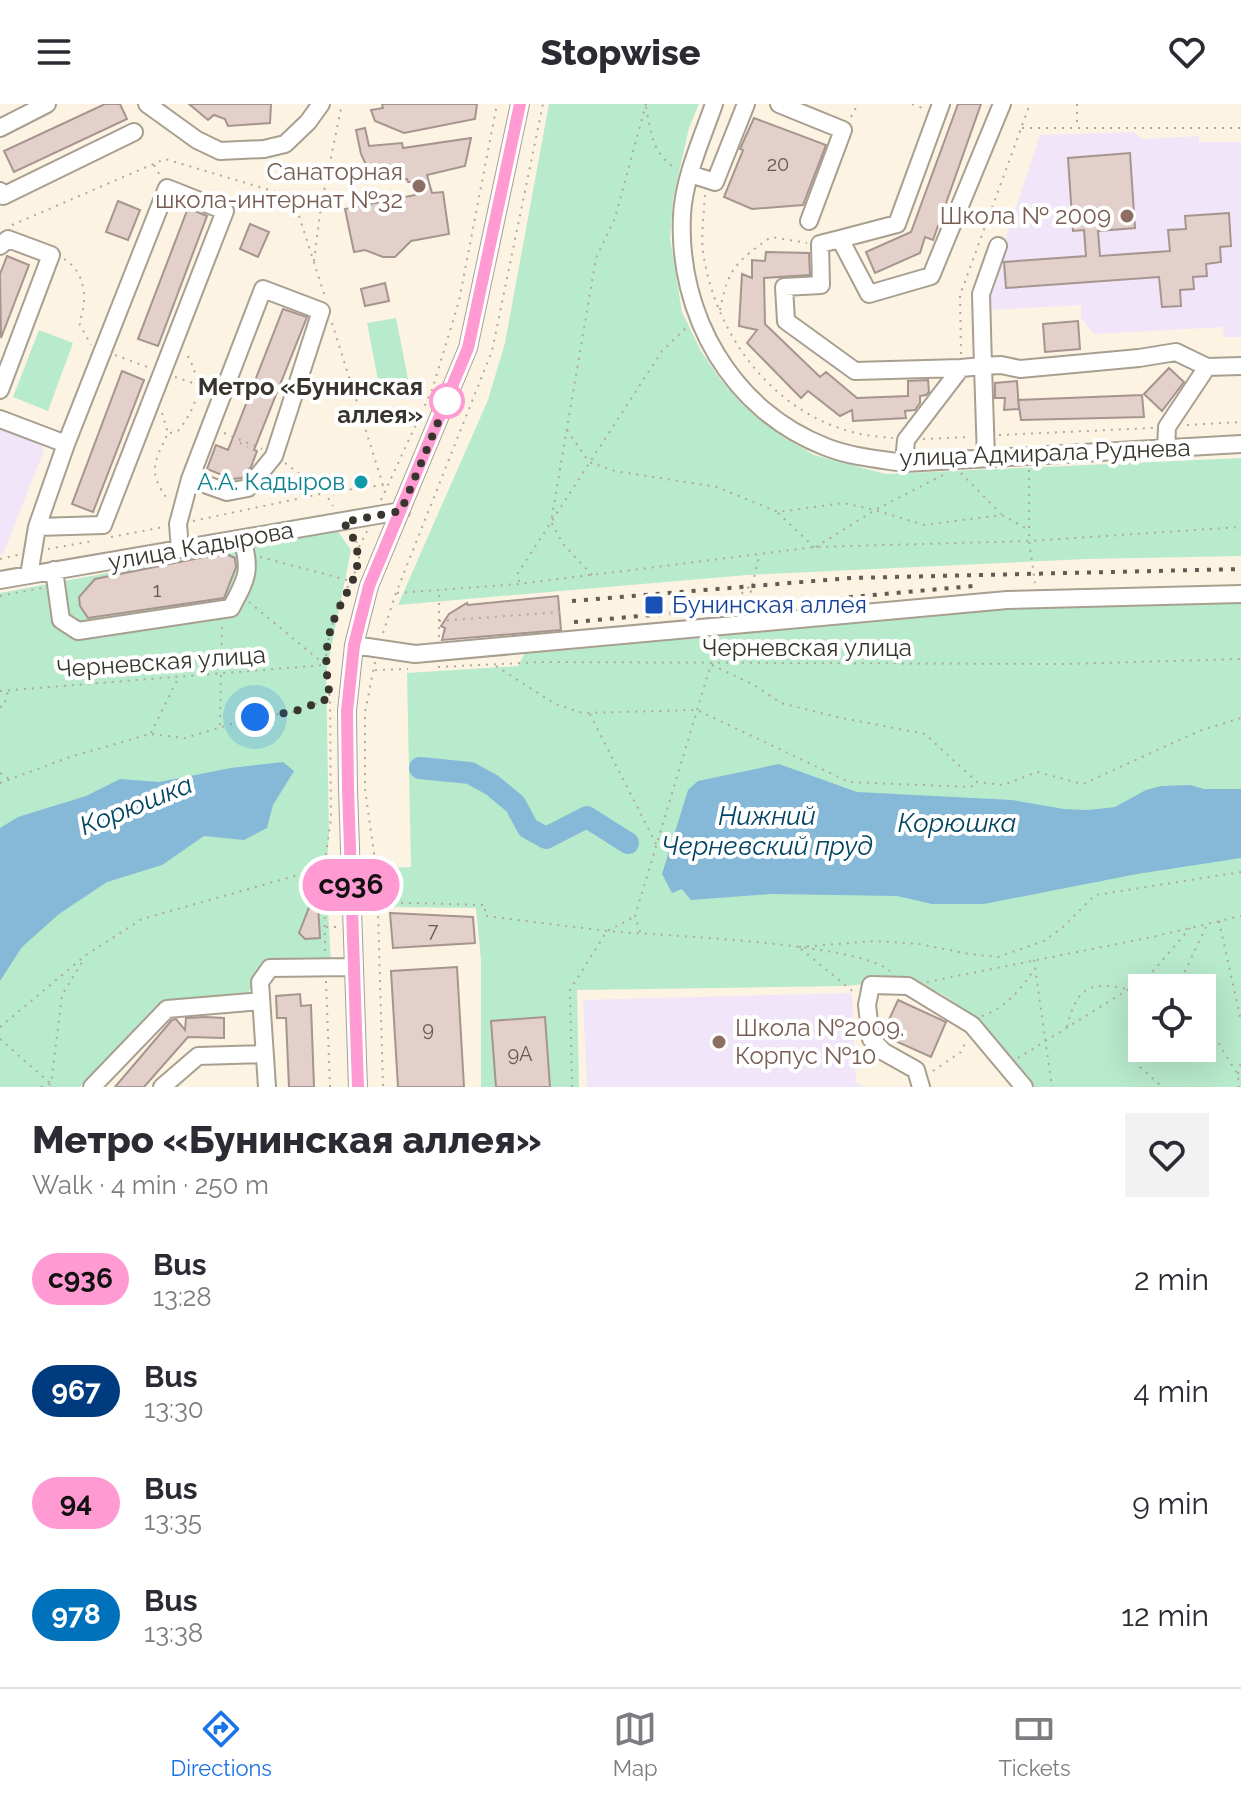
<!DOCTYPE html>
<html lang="en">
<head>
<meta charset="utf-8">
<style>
  :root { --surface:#fff; --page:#f2f2f3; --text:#2b2b33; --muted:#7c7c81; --line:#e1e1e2; --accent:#1a73e8 }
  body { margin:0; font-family:Raleway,sans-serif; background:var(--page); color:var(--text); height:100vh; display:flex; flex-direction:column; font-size:30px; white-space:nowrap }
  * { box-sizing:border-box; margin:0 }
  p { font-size:26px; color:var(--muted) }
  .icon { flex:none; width:44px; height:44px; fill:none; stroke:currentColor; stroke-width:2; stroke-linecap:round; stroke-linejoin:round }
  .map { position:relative; height:983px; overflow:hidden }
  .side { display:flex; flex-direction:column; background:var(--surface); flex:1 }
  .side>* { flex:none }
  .badge { padding:0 16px; border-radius:26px; font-size:28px; line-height:52px }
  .controls { position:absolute; left:1128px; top:870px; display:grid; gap:16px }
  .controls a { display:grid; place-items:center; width:88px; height:88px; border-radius:0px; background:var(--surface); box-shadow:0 8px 32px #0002; font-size:40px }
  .you { position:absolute; width:40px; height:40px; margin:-20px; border:6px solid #fff; border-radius:50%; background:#1a73e8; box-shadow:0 0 0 12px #1a73e833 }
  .map>.badge { position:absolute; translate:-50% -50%; box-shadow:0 0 0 4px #fff }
  .round { display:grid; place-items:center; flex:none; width:84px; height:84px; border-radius:0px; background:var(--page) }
  .head { display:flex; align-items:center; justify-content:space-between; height:136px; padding:0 32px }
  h1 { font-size:38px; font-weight:800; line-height:60px }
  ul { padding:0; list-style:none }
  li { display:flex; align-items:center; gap:24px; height:112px; padding:0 32px }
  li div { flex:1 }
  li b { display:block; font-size:30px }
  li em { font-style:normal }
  li .badge { min-width:88px; font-weight:700; text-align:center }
  header { display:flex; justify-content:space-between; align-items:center; height:104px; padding:0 32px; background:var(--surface); font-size:36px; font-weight:800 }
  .tabs { display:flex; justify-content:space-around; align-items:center; height:112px; border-top:2px solid var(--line); background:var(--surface); font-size:22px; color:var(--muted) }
  .tabs a { display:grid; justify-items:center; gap:4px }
  .tabs .current { color:var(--accent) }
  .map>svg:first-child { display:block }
</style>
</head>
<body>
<header><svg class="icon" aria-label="menu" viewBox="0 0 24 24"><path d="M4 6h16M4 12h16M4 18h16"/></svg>Stopwise<svg class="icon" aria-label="heart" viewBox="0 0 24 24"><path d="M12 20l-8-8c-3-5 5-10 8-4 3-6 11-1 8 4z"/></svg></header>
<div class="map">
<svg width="1241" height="983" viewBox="0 0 1241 983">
  <rect width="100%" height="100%" fill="#fcf3e3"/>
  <path fill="#f1e5f9" d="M1134,28L1142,35L1199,32V38H1241V233H1224L1223,223L1094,230L1081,214V201L990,206L989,185L1040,31Z
    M0,325L40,341L44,346L3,450H0Z
    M852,889L856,979L866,983H587L583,896Z"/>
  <path fill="#b8eacc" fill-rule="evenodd" d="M549,0H699L689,24L673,94L670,134L682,208L701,247L720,275L744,302L780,331L814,351L886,370L1241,354V452L1086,455L747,471L398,501L488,296L505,239Z
    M396,214L409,280L380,286L367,219Z
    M39,226L73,239L48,307L13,293Z
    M337,426L351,446L326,569L329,729L326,770L331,860L263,861L248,889L158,900L80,983H0V489Z
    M1241,499V983H1034L976,914L942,890L910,876L844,882L577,886L579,983H481V856L476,804L385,803L384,764L411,763L407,569L518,562L527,545L712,532L991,505ZM1142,884H1202V944H1142Z"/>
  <path fill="#86b8d8" d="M283,658L294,667L273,701L267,724L244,736L204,732L162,761L107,778L59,810L22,843L0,877V724L18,713L86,692L120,675L159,678L231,664Z
    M779,660L857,688L1012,696L1064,705L1088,706L1115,703L1146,686L1161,682L1190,681L1204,685H1241V754L1137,770L984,800H932L897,792L772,790L691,796L682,785L672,789L662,770L688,686L698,677Z"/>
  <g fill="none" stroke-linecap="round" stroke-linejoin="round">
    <path stroke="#86b8d8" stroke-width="22" d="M420,664L470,669L492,681L515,700L528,724L546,734L587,713L628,739"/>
  </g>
  <path fill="#e3d0ca" stroke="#a6948e" stroke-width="2" d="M105,0H120L127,15L14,68L4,47Z
    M189,0H271L270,19L228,22L225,15L214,11L208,16Z
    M382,0H477L475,15L404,29L375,17L371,6L383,4Z
    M958,0H981L933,136L925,133L920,149L875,169L866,148L911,128Z
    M754,14L826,41L803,101L752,105L724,93L743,46L740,45Z
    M365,24L369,42L402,39L403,44L471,34L465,62L427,71L432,89L443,88L449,130L411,137L395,153H383L365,146L354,148L345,105L415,91L413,78H408L407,75L390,76L377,72L368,65L361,50L356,26Z
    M1130,49L1135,124L1098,127L1100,152L1170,147L1168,126L1186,125L1185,112L1229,109L1231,142L1220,143L1221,158L1206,160L1207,172L1193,173L1194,185L1180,186L1181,202L1162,203L1159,173L1006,184L1004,158L1086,152L1084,126L1073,127L1068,54Z
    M118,97L140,106L128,136L106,128Z
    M188,104L207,112L158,242L138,235Z
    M250,120L269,128L258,153L240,145Z
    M766,148L809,149L810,171L764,174L765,220L820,273L826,268L857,294L908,292V277L928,276L929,288L926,291L920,292V299L915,306L905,307L906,314L853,317L852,306L840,312L808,287L801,294L747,239L757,226L739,222L742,170L752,174V156L765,157Z
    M7,152L29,161L1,234L0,170Z
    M385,179L389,197L365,202L361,185Z
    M283,205L307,213L254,346L257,347L251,363L242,374L232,375L207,365L216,341L228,346Z
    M1078,217L1080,245L1045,248L1043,220Z
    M1169,264L1184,278L1162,307L1144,290Z
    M122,267L144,276L93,408L72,400Z
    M1017,277L1019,305L1004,306L1005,294H995V279Z
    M1142,291L1144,313L1021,316L1018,296Z
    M224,449L235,454L236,463L224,494L88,514L80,502L79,493L95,475Z
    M558,492L561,526L442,536L445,524L441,522L449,510L467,499L468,501Z
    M310,801H318L320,834L305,835L299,829Z
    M390,809L473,813L475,839L393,844Z
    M457,863L464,983H398L391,867Z
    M300,890L301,902L311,901L314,983H289L286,914H277L276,892Z
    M898,896L946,918L931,953L882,931Z
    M205,913L224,914V934L188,933L144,983H115L172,916L176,915L185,926L186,914Z
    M545,913L550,983H496L491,917Z"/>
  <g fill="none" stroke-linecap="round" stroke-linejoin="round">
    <defs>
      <path id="minor" d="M147,0L197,36L220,47L264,45L285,40L308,18L321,0
        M714,0C702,35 684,73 682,111C677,211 732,307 826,343C851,353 878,355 904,359L1241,340
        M779,0L843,26L809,117
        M941,0L897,120L840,135L869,190L931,172L1002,0
        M0,24L47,0
        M690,70L715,78L746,0
        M0,87L3,92L134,28
        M840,135L820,140L821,181L784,183L786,217L855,267L961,264
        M0,142L8,135L51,151L0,286
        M1207,263L1241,262
        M0,315L66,340
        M986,355L983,262L1001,261L1020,265L1139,254L1176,248L1207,263L1167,323L1166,345
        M904,359L906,336L961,264L983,262L981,190L998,142
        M180,445L178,420L190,375L263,185L321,207L274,352L248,384L227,388L190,375
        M54,466L61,516L78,527L231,504C246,476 252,467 242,435
        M29,471L37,423L66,340L167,84L225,107L103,421L37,423
        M0,476L401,407
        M354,541L415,550L1007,496L1241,490
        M92,983L167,905L261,897
        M162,983L198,952L265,950
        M267,983L260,878L270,864L353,863
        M358,983L348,685L347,607L354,541L369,482L468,244L520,0
        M921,983L916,966L884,948L871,935L867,901L871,881L908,882L972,921L1024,983"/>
    </defs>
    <use href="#minor" stroke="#a89f90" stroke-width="20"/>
    <path stroke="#b0a99d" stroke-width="2" stroke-dasharray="2 6" stroke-linecap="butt" d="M912,0L925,5
      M1077,0V24
      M646,3C651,28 652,51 677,65
      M851,13L858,0
      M1022,24H1241
      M154,61L161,73
      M705,91C704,109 701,129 703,147C714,229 772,309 856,329C868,332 881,333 893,334
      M294,93L319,101
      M12,121L165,55L293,93L325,193
      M64,155C86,168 88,197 79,219L91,241
      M314,157L321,102L342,0
      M720,206C728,164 737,157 771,133L807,139
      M332,219L383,381
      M961,250L960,191L1030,0
      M115,251L150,264
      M175,273L211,285
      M162,309L168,329C154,359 147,368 169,397
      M1187,321L1241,318
      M567,326L589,358L615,367L717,383L778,408L843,399L875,406L924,421L1002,411L1029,426
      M170,329L178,327C200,298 204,279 185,247
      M224,329L262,345
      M999,331L1153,324
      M923,335L969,333
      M240,339L248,343
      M285,359L325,389L333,402
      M1029,366V437L1035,479
      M961,369L1001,410
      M381,396L432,286L459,197L497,0
      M778,409L814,443
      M193,417L325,389L383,381L387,382
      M111,433L164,423
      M359,443L367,427
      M816,443L875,406L943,371
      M48,445L93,437
      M260,453L351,477
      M0,455L18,451
      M592,471L563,440L551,418L596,154L615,114L646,0
      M519,478L518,469L662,247L688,222
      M397,489L519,480L815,443L1029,437L1241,423
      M0,492L42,484
      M249,498L324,560
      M747,504L759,452
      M724,506L752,480
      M439,517L560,508
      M383,529L396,489L492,247L543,0
      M439,533V487
      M375,558L365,608V685L377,771L383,983
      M712,561L754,581L781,599L837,613L925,630L977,678L1003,681L1037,668L1083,680L1199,627L1241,614
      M496,562L555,600L583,609L697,606L849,678L971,683L975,679
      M438,563L541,558L1065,560L1241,555
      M375,566L408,565
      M0,587L325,561
      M0,603L4,602L8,587
      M590,610L656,740
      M220,621L222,520
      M151,629L178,574
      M0,669L9,675
      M0,679L70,653L150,630L185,634L255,613L293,608L329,595
      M377,798L485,801V812C526,817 566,822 607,827C662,832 855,838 890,867
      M1219,817L1241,917
      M326,823H340
      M640,828L635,812L711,560L730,537
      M799,843L875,837L919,840L969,850L998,853L1044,837L1063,823L1095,791L1241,768
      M801,845L855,889
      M325,847L324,763L331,715L330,594L325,561L329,532L337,505L359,460V444L353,430
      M1034,856L1052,983
      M326,877L330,983
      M927,878L1152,833L1241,812
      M1141,878L1136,899L1142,920
      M1186,884L1185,867L1207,821
      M982,912C1006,904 1022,884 1035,864
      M1202,912L1238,971L1239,983
      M0,923L86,851L142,815L323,764
      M1067,923C1076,886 1088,876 1126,885
      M1142,923L1140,963L1162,983
      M0,935L51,980V983
      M1018,954L1142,877L1154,866L1190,824
      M933,967L961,948L966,937
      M1238,970L1241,958
      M41,983L51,980L62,891L84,855
      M572,983L570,886L607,827L634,813"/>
    <use href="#minor" stroke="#fff" stroke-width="16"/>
    <path stroke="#615c54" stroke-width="4" stroke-dasharray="4 8" stroke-linecap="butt" d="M572,497L850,474L1241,465
      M574,518L973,482"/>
  </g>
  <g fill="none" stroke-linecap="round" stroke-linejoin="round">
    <defs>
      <path id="line" d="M358,983L348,685L347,607L354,541L369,482L468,244L520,0"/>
    </defs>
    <use href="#line" stroke="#fff" stroke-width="18"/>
    <use href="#line" stroke="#ff9ad2" stroke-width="12"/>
    <path stroke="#38342e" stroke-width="8" stroke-dasharray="0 14.4" d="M255,613L293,608L330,594C327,573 324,554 329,532C339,486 379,464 343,418L401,407L447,297"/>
  </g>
  <g fill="#8d6e63" stroke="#fff" stroke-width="3">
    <circle cx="419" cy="82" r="8"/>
    <circle cx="1127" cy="112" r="8"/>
    <circle cx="719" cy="938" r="8"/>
  </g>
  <circle fill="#fff" stroke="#ff9ad2" stroke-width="4" cx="447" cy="297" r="16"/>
  <circle fill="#0f9aa8" stroke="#fff" stroke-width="3" cx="361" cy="378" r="8"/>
  <rect fill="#1a4fb4" stroke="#fff" stroke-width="3" x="644" y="491" width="20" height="20" rx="4"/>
  <g text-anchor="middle" stroke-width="8" stroke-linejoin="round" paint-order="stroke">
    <g font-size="20" fill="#635b55">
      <text x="778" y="67">20</text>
      <text x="157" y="493">1</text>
      <text x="433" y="833">7</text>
      <text x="428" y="932">9</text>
      <text x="520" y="957">9А</text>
    </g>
    <g font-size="24" fill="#785e54" stroke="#fff" text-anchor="end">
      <text x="403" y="76">Санаторная<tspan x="403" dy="28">школа-интернат №32</tspan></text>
      <text x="1111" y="120">Школа № 2009</text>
      <text x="735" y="932" text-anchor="start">Школа №2009.<tspan x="735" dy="28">Корпус №10</tspan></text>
    </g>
    <g font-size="24" font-weight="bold" fill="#38342e" stroke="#fff" text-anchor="end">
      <text x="423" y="291">Метро «Бунинская<tspan x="423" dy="28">аллея»</tspan></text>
    </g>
    <g font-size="24" fill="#38342e" stroke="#fff">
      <text transform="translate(1045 349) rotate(-2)" y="8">улица Адмирала Руднева</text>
      <text transform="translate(201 442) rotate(-10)" y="8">улица Кадырова</text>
      <text x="807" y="552">Черневская улица</text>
      <text transform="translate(161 558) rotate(-4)" y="8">Черневская улица</text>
    </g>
    <g font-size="24" fill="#0d838f" stroke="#fff" text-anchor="end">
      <text x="345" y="386">А.А. Кадыров</text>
    </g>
    <g font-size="24" fill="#164399" stroke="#fff" text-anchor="start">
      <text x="672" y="509">Бунинская аллея</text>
    </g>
    <g font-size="26" font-style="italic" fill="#004362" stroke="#fff">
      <text transform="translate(136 701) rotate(-22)" y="9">Корюшка</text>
      <text x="767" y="721">Нижний<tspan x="767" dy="30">Черневский пруд</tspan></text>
      <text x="957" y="728">Корюшка</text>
    </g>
  </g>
</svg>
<div class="controls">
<a><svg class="icon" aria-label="locate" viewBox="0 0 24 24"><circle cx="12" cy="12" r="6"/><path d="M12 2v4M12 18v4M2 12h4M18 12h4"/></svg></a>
</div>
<div class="you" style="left:255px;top:613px"></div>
<b class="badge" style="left:351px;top:781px;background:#ff9ad2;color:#111">с936</b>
</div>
<section class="side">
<div class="head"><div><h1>Метро «Бунинская аллея»</h1><p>Walk · 4 min · 250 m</p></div><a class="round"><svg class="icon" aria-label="heart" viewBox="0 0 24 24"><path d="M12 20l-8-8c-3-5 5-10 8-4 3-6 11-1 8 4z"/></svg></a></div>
<ul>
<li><span class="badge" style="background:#ff9ad2;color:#111">с936</span><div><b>Bus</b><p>13:28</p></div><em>2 min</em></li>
<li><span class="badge" style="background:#003b80;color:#fff">967</span><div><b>Bus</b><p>13:30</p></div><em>4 min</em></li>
<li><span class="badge" style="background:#ff9ad2;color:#111">94</span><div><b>Bus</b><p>13:35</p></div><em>9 min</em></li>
<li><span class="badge" style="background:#0072bc;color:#fff">978</span><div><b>Bus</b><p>13:38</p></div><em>12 min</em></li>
</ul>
</section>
<nav class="tabs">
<a class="current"><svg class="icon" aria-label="directions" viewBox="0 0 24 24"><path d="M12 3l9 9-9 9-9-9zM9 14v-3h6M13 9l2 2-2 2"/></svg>Directions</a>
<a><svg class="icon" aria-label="map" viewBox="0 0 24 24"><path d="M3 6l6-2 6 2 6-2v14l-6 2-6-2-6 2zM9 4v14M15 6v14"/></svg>Map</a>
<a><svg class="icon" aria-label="tickets" viewBox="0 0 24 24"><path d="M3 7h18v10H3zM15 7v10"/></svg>Tickets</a>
</nav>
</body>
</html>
